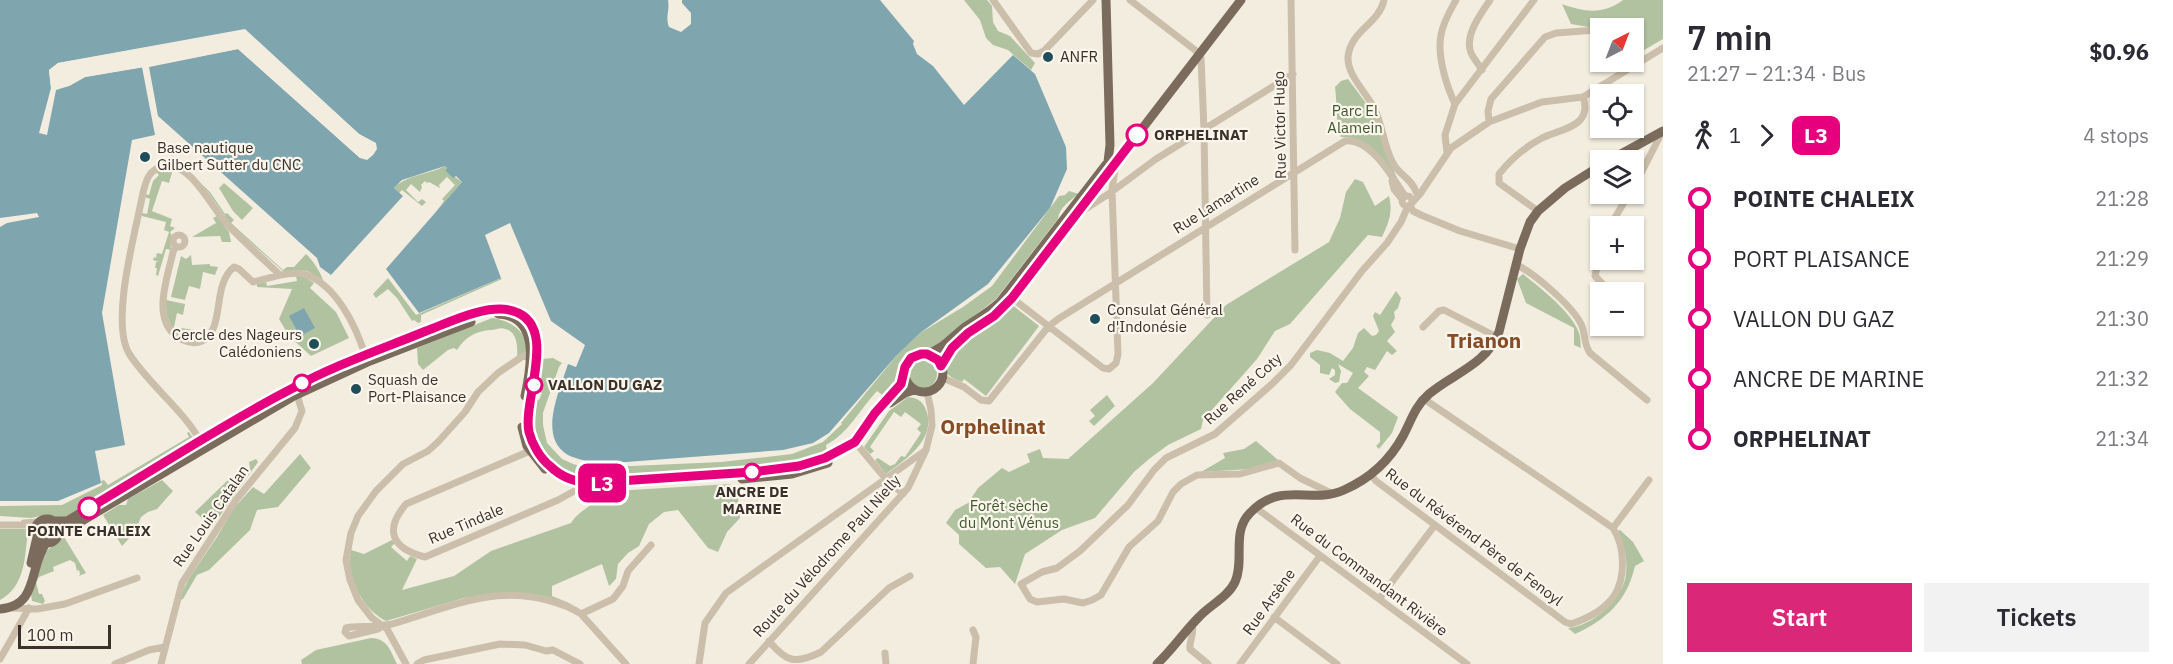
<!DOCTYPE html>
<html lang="en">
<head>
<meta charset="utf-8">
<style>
  :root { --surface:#fff; --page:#f2f2f3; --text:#2b2b33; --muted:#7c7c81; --accent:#db2777 }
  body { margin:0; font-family:"IBM Plex Sans",sans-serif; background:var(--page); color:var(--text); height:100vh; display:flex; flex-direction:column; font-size:22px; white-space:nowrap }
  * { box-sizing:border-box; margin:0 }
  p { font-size:20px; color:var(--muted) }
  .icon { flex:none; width:33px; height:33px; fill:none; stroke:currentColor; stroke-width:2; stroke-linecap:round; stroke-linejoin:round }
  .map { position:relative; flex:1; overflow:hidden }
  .details { display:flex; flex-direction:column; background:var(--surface); width:510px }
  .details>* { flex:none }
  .badge { padding:0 12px; border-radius:9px; font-size:21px; line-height:39px }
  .needle { width:39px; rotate:42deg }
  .fabs { position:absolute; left:1590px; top:18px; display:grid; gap:12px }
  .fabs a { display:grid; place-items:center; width:54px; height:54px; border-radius:0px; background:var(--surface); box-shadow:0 2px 4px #0004; font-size:30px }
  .scale { position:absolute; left:18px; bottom:15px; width:93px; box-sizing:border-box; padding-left:6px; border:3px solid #39312a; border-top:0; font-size:16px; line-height:21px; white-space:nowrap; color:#39312a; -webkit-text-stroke:4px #faf6ec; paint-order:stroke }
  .map>.badge { position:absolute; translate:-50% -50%; box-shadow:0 0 0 3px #fff }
  .legs { display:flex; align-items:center; gap:9px; height:66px; padding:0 24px; font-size:20px }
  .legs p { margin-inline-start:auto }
  .summary { display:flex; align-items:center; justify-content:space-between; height:102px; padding:0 24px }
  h1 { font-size:33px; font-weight:600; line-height:45px }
  .primary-button { display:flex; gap:12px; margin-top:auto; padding:12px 24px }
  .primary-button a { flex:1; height:69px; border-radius:0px; background:var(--accent); color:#fff; font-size:24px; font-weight:600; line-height:69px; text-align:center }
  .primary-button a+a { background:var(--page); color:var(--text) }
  ul { padding:0 24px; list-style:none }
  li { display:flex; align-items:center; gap:21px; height:60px; font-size:22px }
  li i { display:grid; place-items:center; width:9px; height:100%; margin:0 8px; background:currentColor }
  li i::after { content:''; width:15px; height:15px; margin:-8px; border:4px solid; border-radius:50%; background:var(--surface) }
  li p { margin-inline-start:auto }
  li:first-child i { background:linear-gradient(#0000 50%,currentColor 0) }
  li:last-child i { background:linear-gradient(currentColor 50%,#0000 0) }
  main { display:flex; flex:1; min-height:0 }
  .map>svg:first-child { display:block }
</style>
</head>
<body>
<main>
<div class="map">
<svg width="1663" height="664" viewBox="0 0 1663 664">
  <rect width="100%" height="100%" fill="#f3ede0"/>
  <path fill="#b1c2a0" d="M964,0H987L992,6L993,22L998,31L1010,36L1035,63L1031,70L1008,50L993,45L986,38L980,20Z
    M1623,0H1663V39L1634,56V28L1600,29L1571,24L1562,4C1584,12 1603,15 1623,0Z
    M1348,79L1374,114L1387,155L1400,185C1384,161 1373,137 1341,137C1336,127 1337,100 1335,87L1341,81Z
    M162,146L210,192L225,214L227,213L234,220L231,223L283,270L287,267H294L306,254C312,259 321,273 323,280L307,271L298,270L284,272L231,225L208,192Z
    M445,166L447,168L445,170L462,182L435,213L444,201L442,199L455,185L447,177L439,185L440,188L429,182L427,183L425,181L421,185L422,187L420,192L411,184L406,190L418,202L422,199L426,202L422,206L402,190L399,193L394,188C408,174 428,175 445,166Z
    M163,168L173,169L169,183L162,181L152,211L172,219L170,226L175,228L170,232L172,236L170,240L171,250L166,249L158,276L156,275L157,268H155L156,262H159L153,260L154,257L156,258L157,253L162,254L169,232L164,230L166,222L142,216V213L147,214L150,199L145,197V194L149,195L153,181L159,175L155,171Z
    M1355,179L1363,182L1375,206L1389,196C1393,212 1389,222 1382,237L1368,235L1290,324L1275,331L1257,359L1203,420L1201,429L1168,445L1149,459L1134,472L1095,518L1062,530L1025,554L1015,584L1000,567L986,568L959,544V535L946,523L955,510L968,503L978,488L1002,468L1009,472L1030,462L1027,454L1040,449L1043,458L1068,459L1153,383L1226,305L1329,242L1340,218L1346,192Z
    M224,183L253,208L242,220L233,211L219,188Z
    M1069,191L1079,194C1070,200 1059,208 1058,219L996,299L930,350C916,349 904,353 899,367C897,373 898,380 894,386C892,390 888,393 885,397L877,391C860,409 849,433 826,445L827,452C806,463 783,464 760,467L755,464L744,466L741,469L592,480C563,477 536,458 532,427C531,418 533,408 534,399L539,400L542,393L538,391L542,359L553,358L562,363L559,367L543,413V425L547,443L562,459L573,464L587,468L721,462L792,454L823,442L842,424L841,423L897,355L920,333L963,307L992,286L1059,196L1065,195Z
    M217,216L229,232L231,242H222L220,236L192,237L216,223L213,218Z
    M191,255L192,265L210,264V266L218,267L215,275L203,272L200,289L189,286L185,300L171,297L181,256L186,259Z
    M1523,274C1541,289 1571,311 1579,333C1581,338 1580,343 1581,348L1574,345V328L1526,303L1517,279Z
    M296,276H303L314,283L310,288L336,312L349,338L311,356L289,336L279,319L292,289L257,287V284L266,282L267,286L297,281Z
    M388,278L416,315L501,278L502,279L421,315V322L418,323L414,320L412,321L397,298L388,289L376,298L373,294Z
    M1396,291L1401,298L1398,308L1394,312L1395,318L1391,325L1395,332L1387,341L1397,351L1392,355L1387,351L1375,370L1367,367L1364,372L1369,376L1358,388L1398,417L1392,433L1379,449L1376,446L1380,442V432L1350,409L1335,392L1342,383H1347L1353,373L1338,364L1341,371L1339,382L1335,383L1329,379L1335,375V370L1332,368L1329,375L1320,373V365L1310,357V353L1317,350L1330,353L1343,361L1353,348L1358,333L1364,328L1372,336L1376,335L1379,331L1373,316L1375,312L1380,315Z
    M166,300L185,304L183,315L177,313L174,327L208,332C201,338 207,334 199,335C192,336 197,337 190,337C171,336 165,316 166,300Z
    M1011,304L1039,326L986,396L964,379L962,382C957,380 948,377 946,371C940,354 999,314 1011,304Z
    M492,318C510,320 527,331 528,351L517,357C518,347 517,331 505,329C501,327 496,330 491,330C476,331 465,337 457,350L454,348L448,350L423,370L418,364L417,348Z
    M909 374a14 14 0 1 1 28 0a14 14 0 1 1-28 0Z
    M1107,395L1115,406L1094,426L1089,421L1095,416L1090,410Z
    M908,397C917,398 922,400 926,410C937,439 906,459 886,474L875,460L878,458L890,466L895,464L901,456L905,457L921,433L917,429L921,424L905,412L901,417L894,412L870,447L874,451L870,454L864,447L889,411Z
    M189,432L193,438L86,503L81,510L66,519L46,515L31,518L0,516V506L62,505L102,485L101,481L104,480L108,485L189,437L187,433Z
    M1256,441L1278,460L1250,469L1201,472L1225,458L1223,453L1244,449Z
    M300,454L311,468L278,507L257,510L250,530L209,570L197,575L183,599L179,600L188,580L217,537L234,508L253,487L264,494Z
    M256,459L258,462L212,527L195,512L228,480L232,483L250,468L249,462Z
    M162,480L173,491L157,509L148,512L141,517L135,532L122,546L103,515L119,505H126L128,499Z
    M730,484L738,498L740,518L727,532L718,552L708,548L678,510L664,512L649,524L639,546L628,553L618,564L616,579L609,586L602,564L552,586V596L574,605L539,595L495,594L464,598L386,621C363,609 345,577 351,550L364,554L392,540L395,543L391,547L407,561L410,556L417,559L402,590L454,576L491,551L571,523C577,513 587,509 596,500L593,494L598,492Z
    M0,529H28C25,555 26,586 0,600Z
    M1620,530L1633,542L1644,561L1635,566C1627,601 1607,619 1575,634L1568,628C1592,627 1625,597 1626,573C1628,558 1623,545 1618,531Z
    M64,537L86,573L79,576L80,574L79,570L77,571L75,563L70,560L53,567L54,571L39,577L36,582L39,594H42L45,601L43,604L32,601L31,594L45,552Z
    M371,638C388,639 390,650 397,664H302L301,660L316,650Z"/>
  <path fill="#7fa5af" d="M0,0H668C670,10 665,17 669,27L681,32L691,24V13L682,3V0H880L914,41L913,44L917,54L933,66L964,105L1013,55L1035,74L1066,147L1067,169L1050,208L988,284L920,333L896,356L829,433L813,443L783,450L600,464C589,461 578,460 568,455C537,437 560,390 568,364L576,367L585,345L551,321L510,223L485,235L501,278L419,313L386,269L462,182L456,176L453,178L445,170L447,168L445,166L402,180L394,188L403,196L331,275L320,267L317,258L158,116L149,67L238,49L360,158L373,155L375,143L359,134L245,30L58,63L49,70L51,88L69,86L85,77L142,67L155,135L132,140L102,313L125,445L95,451L101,483L58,501H0V227L7,223L39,217L37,213L0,218Z
    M304,308L315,328L300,336L289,316Z"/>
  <path fill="#f3ede0" d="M245,29L359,134L376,143L377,149L373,155L367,160L360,158L238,49L146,67L149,64L239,46L361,155L367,156L371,153L373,149V145L357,137L244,33L60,66L52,72V85L56,86L68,83L84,74L142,65L145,67L85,77L69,86L56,90L47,135L39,133L51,88L49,70L58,63Z"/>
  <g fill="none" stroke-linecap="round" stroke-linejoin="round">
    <path stroke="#cbbfab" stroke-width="7" d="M993,0L1031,53L1038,54L1044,51L1093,0
      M1130,0L1195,50L1201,58L1204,130L1207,315
      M1291,0L1295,250
      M1384,0C1379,24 1350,31 1348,57C1347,76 1368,94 1375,110C1383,127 1384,147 1393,163C1398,174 1413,180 1416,192
      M1482,70C1479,65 1474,59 1471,53C1464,35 1481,14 1490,0
      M1455,104L1534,0
      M1489,122L1488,111L1491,99L1545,37L1556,33L1596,30
      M1447,152L1445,135L1455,104C1446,85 1437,55 1441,35C1443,22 1450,11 1456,0
      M1392,181L1394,189L1402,199
      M1634,187L1662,132
      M1402 201a5 5 0 1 1 10 0a5 5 0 1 1-10 0Z
      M1412,203L1420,194L1451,148L1489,122L1542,102L1583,97L1663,48
      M1410,205L1413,211L1421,215L1460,231L1520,249
      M1538,211L1499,183V174C1511,159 1525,147 1542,138C1554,132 1573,129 1581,119C1586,112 1586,105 1583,97
      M1079,213L1110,193L1156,159L1293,74
      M1610,226L1629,194
      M173 241a6 6 0 1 1 12 0a6 6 0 1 1-12 0Z
      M176,246L173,252C168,277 150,320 179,338C186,342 195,344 202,341C226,329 211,285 234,267L239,269L253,282L280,275
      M1600,254L1595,276L1610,292
      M1517,265C1535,274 1574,307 1582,326C1586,337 1583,342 1590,353L1647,400
      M1012,298L1103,368L1109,369L1116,363L1118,354L1112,190L1116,163
      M1624,326V328
      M1423,327L1439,311L1444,310L1497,337
      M943,378L964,387L981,400L989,401L1048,327L1058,319L1345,141C1370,137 1393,178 1405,196
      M855,442L885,478L903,494
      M202,444C184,410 151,387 130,355C109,324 136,230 143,193C146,180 149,169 164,166C189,160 212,208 226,223C243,241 262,258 280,275C288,274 297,272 304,274C336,284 356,326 365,355
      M530,451L406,504C383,531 393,549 425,557L558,500L576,490L580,485H586
      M1370,474L1376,481L1565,622L1571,624C1586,619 1604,610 1614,596C1626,577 1625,547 1613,528C1550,484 1487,442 1424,399
      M1333,494L1300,478L1279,463L1240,474L1197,475L1181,484L1173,492L1158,521L1129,547L1101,595L1092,600L1083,603L1064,599L1037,602L1030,599L1021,584L1042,572L1057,568L1080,551L1128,505L1154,470L1166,458L1215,434L1272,384L1291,365L1362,271L1387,243L1401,222L1408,206
      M1256,508L1467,664
      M24,523L39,522
      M0,525H29L36,529
      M1613,528L1649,480
      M1379,599L1435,525
      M13,608L37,609L65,604L137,578
      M581,614L613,599L623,586L628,571L651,545
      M1274,617L1337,664
      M384,625L378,629L349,636L345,632L346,628L351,627C364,626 379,627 392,624C445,609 490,585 547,600C559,603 571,607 581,614L626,664
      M1192,625C1195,633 1189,640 1190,649L1208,664
      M973,630L976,637L973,664
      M769,641C787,663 796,664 821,652L889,588L910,576
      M885,653L886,664
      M0,659L29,608
      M115,664L149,650L165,647
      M161,664L182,583L236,500L295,428L302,411L297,395
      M406,664L387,629L372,618L358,600L350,580L346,560L351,533L358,516L376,491L403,464L428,451L438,442L465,412L478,392L498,373L523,356L533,358
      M417,664L424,660L500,644L525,645L546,651L553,650L580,664
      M699,664L705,623L726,593L926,450
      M749,664L908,488L926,450L932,426L931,410L927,392
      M1240,664L1320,556"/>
    <path stroke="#7a6b5c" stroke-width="9" d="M1610,160L1663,131
      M498,314C541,315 531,368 525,396
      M905 373a19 19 0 1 1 38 0a19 19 0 1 1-38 0Z
      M927,354C943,349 952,337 965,327C977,319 989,312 1000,302L1108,162L1110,145L1106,0
      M941,366L952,348L960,340L994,316L1012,298L1241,0
      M890,403L905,393L914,390
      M522,427L527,446L545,469
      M742,479L792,474L828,463
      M35 531a12 12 0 1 1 24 0a12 12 0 1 1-24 0Z
      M54,521H67L293,387L365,355L485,310C534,303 540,336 535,377C534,393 527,408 528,426C529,438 537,453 545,462C553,472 567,480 580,482C598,486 620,481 639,481C681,478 723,476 765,470C789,467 814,465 835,454C842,451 850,447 855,442C863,434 868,422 875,412C886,399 899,390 904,373
      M58,535L292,397L370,361L471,322
      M31,563L37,537
      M0,609C40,606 28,566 47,542
      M1157,664C1172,650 1184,632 1199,617C1210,605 1228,597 1235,582C1245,560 1231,532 1250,513C1281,480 1311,505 1344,490C1369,479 1390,460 1403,436C1411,421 1415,406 1429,394C1454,373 1486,365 1499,332L1520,249L1530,222L1538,211L1565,188L1600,166"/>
  </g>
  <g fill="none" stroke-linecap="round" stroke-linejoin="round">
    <defs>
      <path id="line-1" d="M89,508C157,468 223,424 293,388C335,365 382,349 426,331C450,322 488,303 513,311C560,325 522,400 529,432C532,444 540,458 550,466C561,477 575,482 590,483L752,472L799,466L825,458L855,442L875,413L901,384L905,367L911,358L921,354H927L938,360L941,366L952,348L968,333L994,316L1012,298L1137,135"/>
    </defs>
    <use href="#line-1" stroke="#fff" stroke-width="14"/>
    <use href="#line-1" stroke="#e6007e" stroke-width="9"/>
  </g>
  <g fill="#204d5a" stroke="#faf6ec" stroke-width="2">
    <circle cx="1048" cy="57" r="6"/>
    <circle cx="145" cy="157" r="6"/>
    <circle cx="1095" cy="319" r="6"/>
    <circle cx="314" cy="344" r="6"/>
    <circle cx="356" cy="389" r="6"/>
  </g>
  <g fill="#fff" stroke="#e6007e" stroke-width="3">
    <circle cx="1137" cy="135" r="10"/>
    <circle cx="302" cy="383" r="8"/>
    <circle cx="534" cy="385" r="8"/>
    <circle cx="752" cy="472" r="8"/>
    <circle cx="89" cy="508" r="10"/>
  </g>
  <g text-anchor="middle" stroke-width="4.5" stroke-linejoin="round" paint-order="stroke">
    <g font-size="15" fill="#39312a" stroke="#faf6ec" text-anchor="start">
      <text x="1060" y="62">ANFR</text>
      <text x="157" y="153">Base nautique<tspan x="157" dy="17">Gilbert Sutter du CNC</tspan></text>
      <text x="1107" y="315">Consulat Général<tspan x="1107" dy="17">d'Indonésie</tspan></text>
      <text x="302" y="340" text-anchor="end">Cercle des Nageurs<tspan x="302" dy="17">Calédoniens</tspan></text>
      <text x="368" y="385">Squash de<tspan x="368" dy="17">Port-Plaisance</tspan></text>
    </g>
    <g font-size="15" fill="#41572f" stroke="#faf6ec">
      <text x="1355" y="116">Parc El<tspan x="1355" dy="17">Alamein</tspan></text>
      <text x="1009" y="511">Forêt sèche<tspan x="1009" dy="17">du Mont Vénus</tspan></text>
    </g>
    <g font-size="15" fill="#39312a" stroke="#faf6ec">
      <text transform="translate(1280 125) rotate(-91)" y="5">Rue Victor Hugo</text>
      <text transform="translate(1216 204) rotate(-32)" y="5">Rue Lamartine</text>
      <text transform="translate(1243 389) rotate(-42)" y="5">Rue René Coty</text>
      <text transform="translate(211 516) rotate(-55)" y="5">Rue Louis Catalan</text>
      <text transform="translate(466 524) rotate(-23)" y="5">Rue Tindale</text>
      <text transform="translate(1474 537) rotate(37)" y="5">Rue du Révérend Père de Fenoyl</text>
      <text transform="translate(827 556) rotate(-48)" y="5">Route du Vélodrome Paul Nielly</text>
      <text transform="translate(1369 575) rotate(37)" y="5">Rue du Commandant Rivière</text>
      <text transform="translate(1269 602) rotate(-54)" y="5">Rue Arsène</text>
    </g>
    <g font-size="15" font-weight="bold" fill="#39312a" stroke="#faf6ec" text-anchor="start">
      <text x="1154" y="140">ORPHELINAT</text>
      <text x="548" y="390">VALLON DU GAZ</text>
      <text x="752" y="497" text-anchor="middle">ANCRE DE<tspan x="752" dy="17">MARINE</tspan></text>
      <text x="89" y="536" text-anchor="middle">POINTE CHALEIX</text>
    </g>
    <g font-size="21" font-weight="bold" fill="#864c25" stroke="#faf6ec">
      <text x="1484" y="348">Trianon</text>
      <text x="993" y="434">Orphelinat</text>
    </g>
  </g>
</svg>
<div class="fabs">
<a><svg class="needle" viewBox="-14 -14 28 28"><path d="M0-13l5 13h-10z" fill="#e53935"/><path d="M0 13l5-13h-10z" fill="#7c7c81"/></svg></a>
<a><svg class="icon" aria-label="locate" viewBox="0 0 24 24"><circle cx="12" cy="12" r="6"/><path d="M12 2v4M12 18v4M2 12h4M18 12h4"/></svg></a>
<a><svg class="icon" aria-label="layers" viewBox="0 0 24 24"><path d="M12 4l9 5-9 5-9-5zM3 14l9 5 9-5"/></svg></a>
<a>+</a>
<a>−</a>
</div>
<div class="scale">100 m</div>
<b class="badge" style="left:602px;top:483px;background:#e6007e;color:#fff">L3</b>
</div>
<section class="details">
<div class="summary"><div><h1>7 min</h1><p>21:27 – 21:34 · Bus</p></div><b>$0.96</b></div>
<div class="legs"><svg class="icon" aria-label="walk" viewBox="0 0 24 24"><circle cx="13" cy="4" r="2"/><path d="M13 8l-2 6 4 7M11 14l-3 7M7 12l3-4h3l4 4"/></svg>1<svg class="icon" aria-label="forward" viewBox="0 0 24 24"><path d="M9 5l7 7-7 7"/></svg><b class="badge" style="background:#e6007e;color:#fff">L3</b><p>4 stops</p></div>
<ul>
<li><i style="color:#e6007e"></i><b>POINTE CHALEIX</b><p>21:28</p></li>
<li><i style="color:#e6007e"></i><span>PORT PLAISANCE</span><p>21:29</p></li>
<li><i style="color:#e6007e"></i><span>VALLON DU GAZ</span><p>21:30</p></li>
<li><i style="color:#e6007e"></i><span>ANCRE DE MARINE</span><p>21:32</p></li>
<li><i style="color:#e6007e"></i><b>ORPHELINAT</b><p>21:34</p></li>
</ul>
<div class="primary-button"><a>Start</a><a>Tickets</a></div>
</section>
</main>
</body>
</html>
